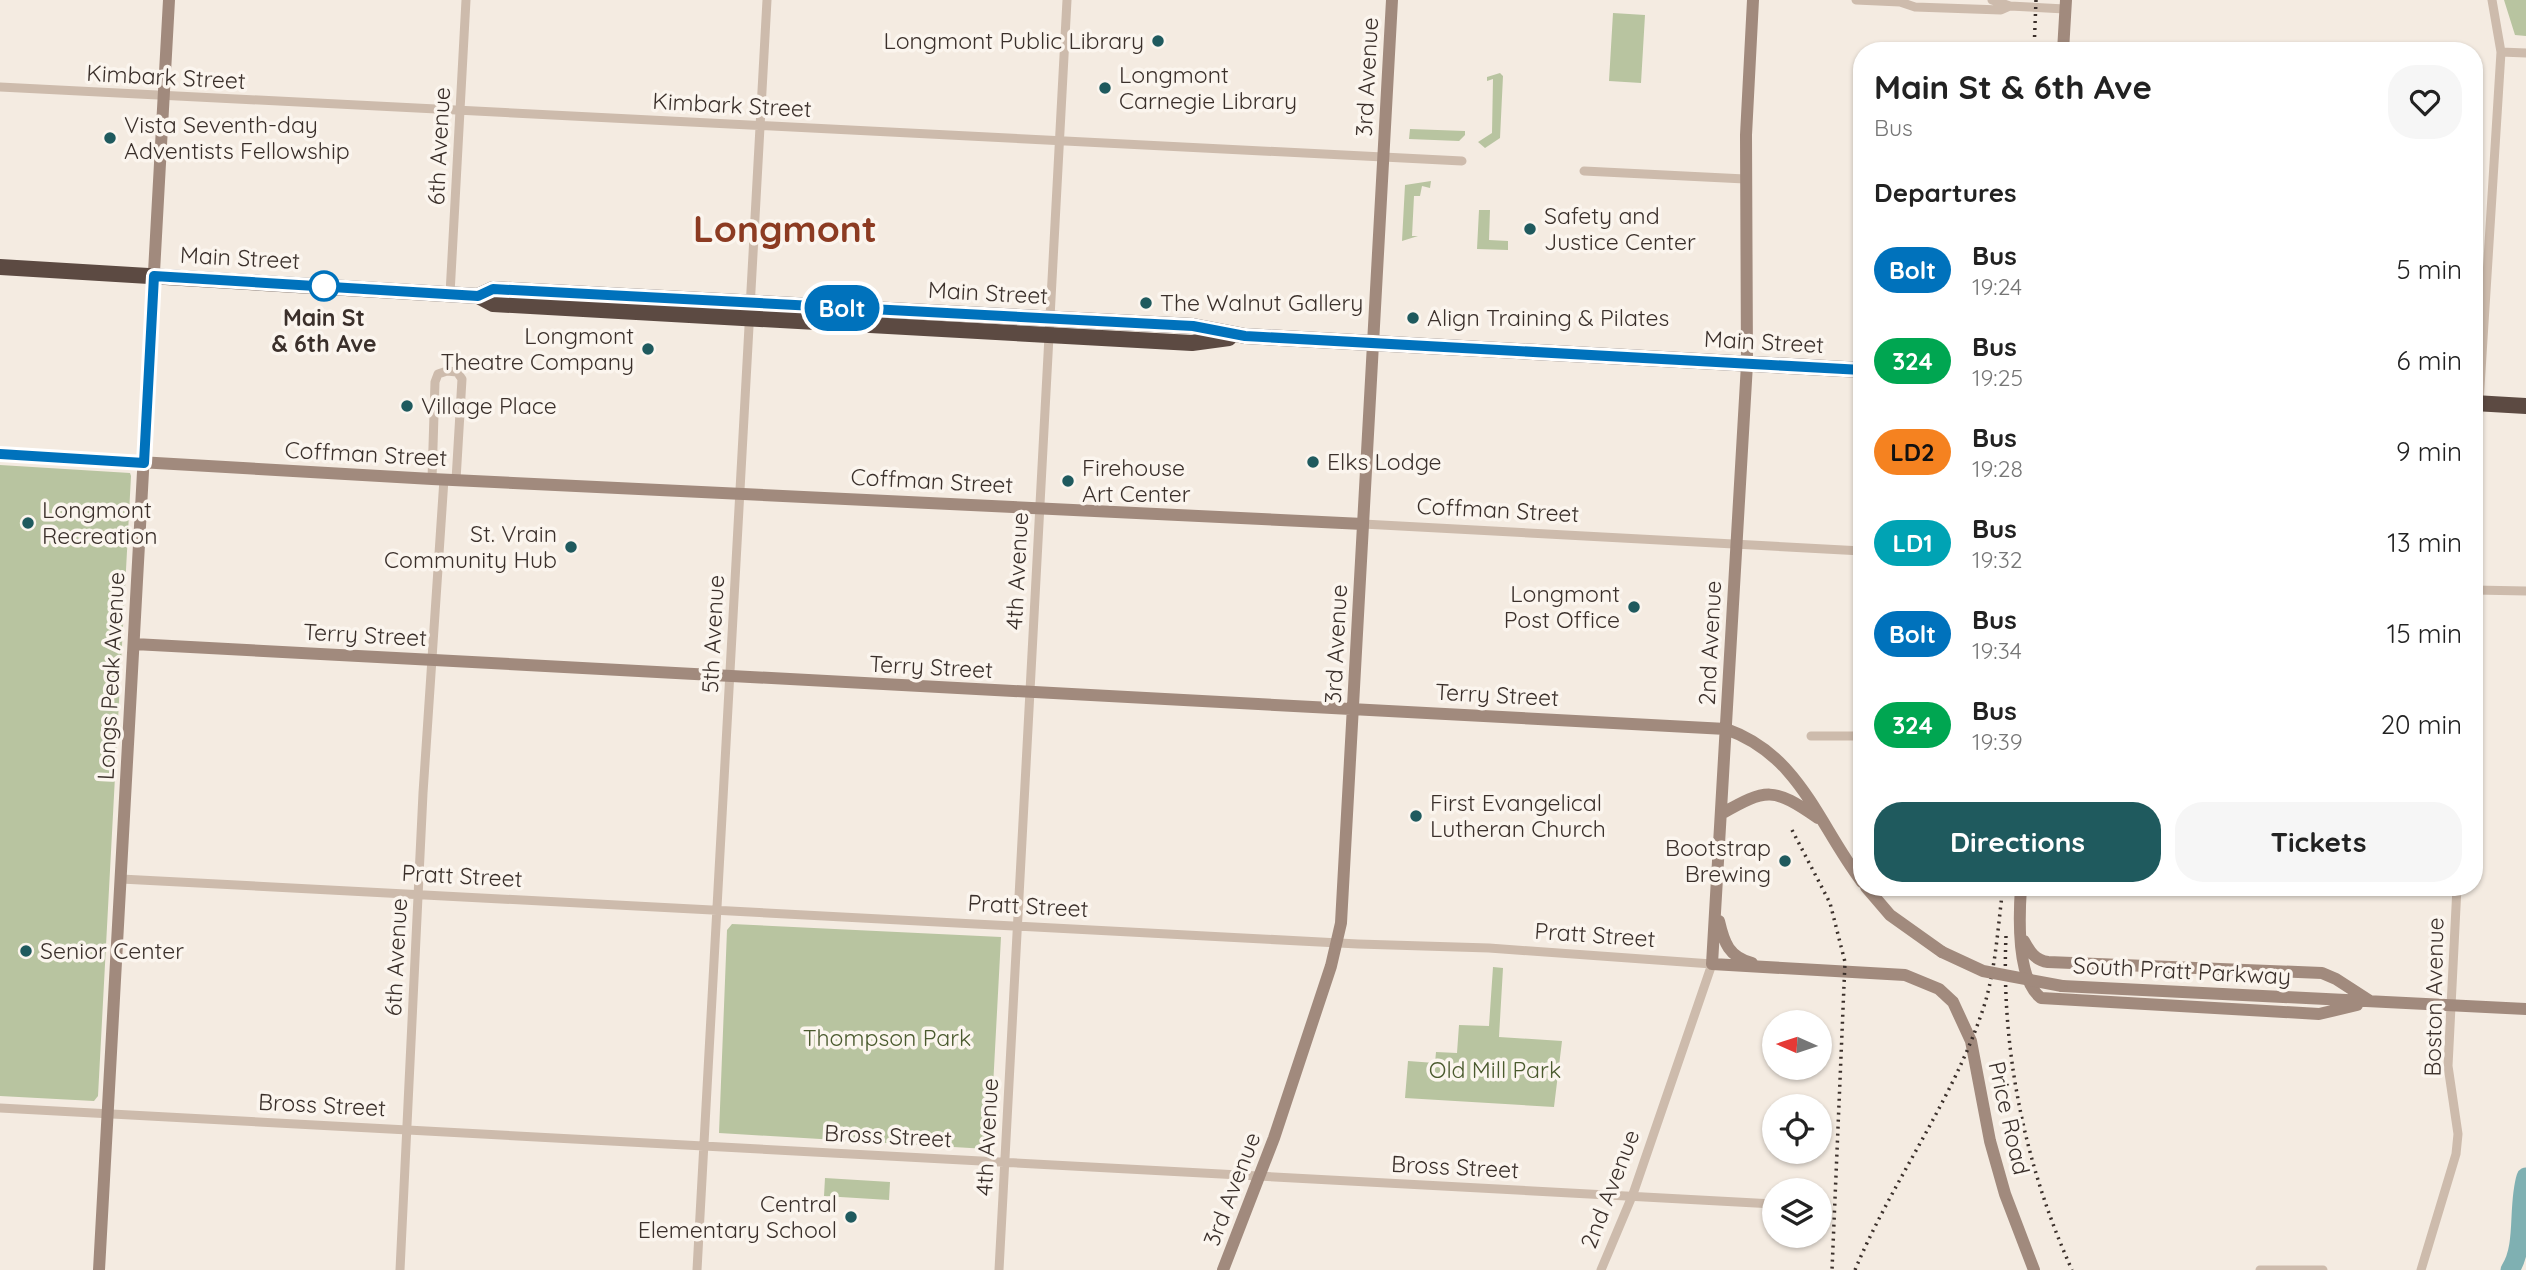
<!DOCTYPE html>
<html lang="en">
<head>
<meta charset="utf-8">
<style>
  :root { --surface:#fff; --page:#f6f6f6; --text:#222; --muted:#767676; --accent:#1f5a5e }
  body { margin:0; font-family:Quicksand,sans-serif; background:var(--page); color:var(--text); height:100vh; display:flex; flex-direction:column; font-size:26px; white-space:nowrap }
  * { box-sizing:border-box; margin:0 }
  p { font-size:23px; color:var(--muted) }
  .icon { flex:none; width:38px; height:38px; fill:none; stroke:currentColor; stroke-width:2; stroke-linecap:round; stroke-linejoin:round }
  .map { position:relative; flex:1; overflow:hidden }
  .side { position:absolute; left:1853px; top:42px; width:630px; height:854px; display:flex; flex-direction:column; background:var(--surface); border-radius:28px; box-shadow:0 2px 5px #0004 }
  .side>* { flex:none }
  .badge { padding:0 14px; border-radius:23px; font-size:24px; line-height:46px }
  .needle { width:46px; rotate:273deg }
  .fabs { position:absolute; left:1762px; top:1010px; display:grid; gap:14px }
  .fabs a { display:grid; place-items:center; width:70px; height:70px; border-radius:50%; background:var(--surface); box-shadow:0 2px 5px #0004; font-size:35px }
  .map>.badge { position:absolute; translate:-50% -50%; box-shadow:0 0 0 4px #fff }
  h2 { padding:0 21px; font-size:26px; line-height:63px }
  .round { display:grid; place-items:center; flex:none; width:74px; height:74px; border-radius:28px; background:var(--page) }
  .overview { display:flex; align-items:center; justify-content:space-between; height:119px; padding:0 21px }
  h1 { font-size:33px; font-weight:800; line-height:52px }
  .action { display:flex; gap:14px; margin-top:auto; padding:14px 21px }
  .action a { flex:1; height:80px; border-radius:28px; background:var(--accent); color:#fff; font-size:28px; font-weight:800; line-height:80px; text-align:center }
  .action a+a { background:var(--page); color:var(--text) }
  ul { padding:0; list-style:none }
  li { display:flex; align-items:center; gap:21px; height:91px; padding:0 21px }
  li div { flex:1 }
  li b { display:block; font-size:26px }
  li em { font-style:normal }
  li .badge { min-width:77px; font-weight:700; text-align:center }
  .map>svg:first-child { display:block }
</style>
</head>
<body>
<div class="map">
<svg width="2526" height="1270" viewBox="0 0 2526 1270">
  <rect width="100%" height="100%" fill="#f4ebe1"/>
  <path fill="#b8c4a0" d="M2504,0H2526V36L2515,35Z
    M1613,13L1645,15L1641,83L1609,81Z
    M1500,73L1503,76L1500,138L1485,148L1478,142L1492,133L1493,79L1487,81V77Z
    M1410,129L1465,131V135L1459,141L1409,139Z
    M1431,181L1430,188L1422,186L1420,196H1414L1412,236H1418L1402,241L1405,185Z
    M1479,210H1490L1489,240L1508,241V250L1477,249Z
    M0,465L130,473L131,476L98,1096L94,1101L0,1096Z
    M732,924L1001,937L990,1143L987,1149L719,1133L727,930Z
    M1493,967L1503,968L1499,1037L1562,1041L1554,1107L1405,1098L1408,1061L1435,1063L1436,1052L1457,1053L1459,1025L1489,1026Z
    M825,1178L890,1182L889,1200L824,1196Z"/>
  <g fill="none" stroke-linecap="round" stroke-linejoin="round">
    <path stroke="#7fb0b2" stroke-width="19" d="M2510,1270C2526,1246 2517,1206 2526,1177"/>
    <path stroke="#cdbbac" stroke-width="9" d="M1856,0L1900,2L1915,7L2001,10L2010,6
      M1992,0L2010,6L2065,9
      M2501,52L2526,53
      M0,87L1462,161
      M1584,171L1745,179
      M450,294L466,0
      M432,479L435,382L438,374L447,371L457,372L462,379L456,480
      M1363,524L1862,551
      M2474,530L2479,403L2501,52L2492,0
      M2474,590L2526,591
      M1811,736H1862
      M121,879L1358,944L1489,948L1712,964L1633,1194L1601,1270
      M0,1108L1774,1204
      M400,1270L423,793L444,479
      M697,1270L767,0
      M999,1270L1067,0
      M2260,1270H2323
      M2421,1270L2456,1154L2458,1134L2448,1066L2457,887"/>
    <path stroke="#a18a7d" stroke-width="12" d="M1753,0L1746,135L1747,364L1712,964L1905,975L1939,989L1953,1002L1971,1041L1990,1141L2005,1194L2034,1270
      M2063,51L2066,0
      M0,454L432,479L1363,524
      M134,644L1726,729C1800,755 1818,824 1862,882
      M1721,814C1767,788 1773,787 1818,818
      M1866,887L1890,915L1942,952
      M2021,887C2019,916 2016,979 2041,998L2319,1014L2357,1005
      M1719,921C1724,943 1729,957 1752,963
      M2024,941C2030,952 2035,960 2048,962L2322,973L2336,979L2370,1001
      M2062,986L2526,1009
      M99,1270L169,0
      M1223,1270L1274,1138L1331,966L1341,923L1392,0"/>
    <path stroke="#5c4a42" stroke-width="16" d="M0,267L478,296L493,304L1192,343L1229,338
      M478,296L493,289L1193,326L1245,336L1862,370
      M2474,403L2526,406"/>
    <path stroke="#3b302b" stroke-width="3.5" stroke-dasharray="2 5" stroke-linecap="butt" d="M2034,51L2036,0
      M1792,830L1830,903L1845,962L1832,1270
      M2006,936C2001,1050 2025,1166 2072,1270
      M1855,1270C1893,1179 1955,1098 1985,1003C1996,966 1998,925 2003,887"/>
    <path stroke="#a18a7d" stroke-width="12" d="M1942,952L1983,971L2062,986"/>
  </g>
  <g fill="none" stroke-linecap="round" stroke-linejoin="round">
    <defs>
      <path id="line" d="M0,454L144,463L154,276L478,296L493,289L1193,326L1245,336L1862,370"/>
    </defs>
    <use href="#line" stroke="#fff" stroke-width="16"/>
    <use href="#line" stroke="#0072bc" stroke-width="10"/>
  </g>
  <g fill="#1f5a5e" stroke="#fbf5ee" stroke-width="2.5">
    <circle cx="1158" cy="41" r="7"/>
    <circle cx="1105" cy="88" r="7"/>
    <circle cx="110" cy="138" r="7"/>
    <circle cx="1530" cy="229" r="7"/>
    <circle cx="1146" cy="303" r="7"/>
    <circle cx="1413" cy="318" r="7"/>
    <circle cx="648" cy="349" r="7"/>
    <circle cx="407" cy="406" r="7"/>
    <circle cx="1313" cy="462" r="7"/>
    <circle cx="1068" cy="481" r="7"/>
    <circle cx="28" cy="523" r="7"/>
    <circle cx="571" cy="547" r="7"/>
    <circle cx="1634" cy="607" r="7"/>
    <circle cx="1416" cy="816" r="7"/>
    <circle cx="1785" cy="861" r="7"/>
    <circle cx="26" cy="951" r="7"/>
    <circle cx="851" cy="1217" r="7"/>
  </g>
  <circle fill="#fff" stroke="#0072bc" stroke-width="3.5" cx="324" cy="286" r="14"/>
  <g text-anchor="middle" stroke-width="7" stroke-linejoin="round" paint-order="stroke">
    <g font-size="23" fill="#3b302b" stroke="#fbf5ee" text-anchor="start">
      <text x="1144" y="49" text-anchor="end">Longmont Public Library</text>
      <text x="1119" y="83">Longmont<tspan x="1119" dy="26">Carnegie Library</tspan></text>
      <text x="124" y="133">Vista Seventh-day<tspan x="124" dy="26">Adventists Fellowship</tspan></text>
      <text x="1544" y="224">Safety and<tspan x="1544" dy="26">Justice Center</tspan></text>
      <text x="1160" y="311">The Walnut Gallery</text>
      <text x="1427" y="326">Align Training &amp; Pilates</text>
      <text x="634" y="344" text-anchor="end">Longmont<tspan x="634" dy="26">Theatre Company</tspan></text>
      <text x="421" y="414">Village Place</text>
      <text x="1327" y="470">Elks Lodge</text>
      <text x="1082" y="476">Firehouse<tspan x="1082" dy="26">Art Center</tspan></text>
      <text x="42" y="518">Longmont<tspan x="42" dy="26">Recreation</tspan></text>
      <text x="557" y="542" text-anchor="end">St. Vrain<tspan x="557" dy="26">Community Hub</tspan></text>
      <text x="1620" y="602" text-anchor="end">Longmont<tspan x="1620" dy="26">Post Office</tspan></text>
      <text x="1430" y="811">First Evangelical<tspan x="1430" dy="26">Lutheran Church</tspan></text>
      <text x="1771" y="856" text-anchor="end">Bootstrap<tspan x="1771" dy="26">Brewing</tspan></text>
      <text x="40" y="959">Senior Center</text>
      <text x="837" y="1212" text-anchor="end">Central<tspan x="837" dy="26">Elementary School</tspan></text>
    </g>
    <g font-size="23" fill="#3b302b" stroke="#fbf5ee">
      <text transform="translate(166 77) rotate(3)" y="8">Kimbark Street</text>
      <text transform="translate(1367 77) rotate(-87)" y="8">3rd Avenue</text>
      <text transform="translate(732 105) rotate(3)" y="8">Kimbark Street</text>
      <text transform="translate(439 146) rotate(-87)" y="8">6th Avenue</text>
      <text transform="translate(240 258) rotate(3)" y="8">Main Street</text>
      <text transform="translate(988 293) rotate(3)" y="8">Main Street</text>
      <text transform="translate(1764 342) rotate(3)" y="8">Main Street</text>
      <text transform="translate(366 454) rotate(3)" y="8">Coffman Street</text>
      <text transform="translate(932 481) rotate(3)" y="8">Coffman Street</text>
      <text transform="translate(1498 510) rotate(3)" y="8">Coffman Street</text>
      <text transform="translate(1017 571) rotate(-87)" y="8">4th Avenue</text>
      <text transform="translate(713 634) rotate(-87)" y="8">5th Avenue</text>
      <text transform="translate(365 635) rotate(3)" y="8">Terry Street</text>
      <text transform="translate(1710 643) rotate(-87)" y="8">2nd Avenue</text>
      <text transform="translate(1336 644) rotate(-87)" y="8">3rd Avenue</text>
      <text transform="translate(931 667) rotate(3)" y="8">Terry Street</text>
      <text transform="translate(111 676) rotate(-87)" y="8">Longs Peak Avenue</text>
      <text transform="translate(1497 695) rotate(3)" y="8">Terry Street</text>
      <text transform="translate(462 876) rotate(3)" y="8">Pratt Street</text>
      <text transform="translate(1028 906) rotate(3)" y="8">Pratt Street</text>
      <text transform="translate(1595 935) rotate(4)" y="8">Pratt Street</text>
      <text transform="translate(396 957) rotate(-87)" y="8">6th Avenue</text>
      <text transform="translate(2182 971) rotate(3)" y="8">South Pratt Parkway</text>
      <text transform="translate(2434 997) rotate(-89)" y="8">Boston Avenue</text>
      <text transform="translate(322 1105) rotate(3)" y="8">Bross Street</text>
      <text transform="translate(2009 1118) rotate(77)" y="8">Price Road</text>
      <text transform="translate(888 1136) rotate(3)" y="8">Bross Street</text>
      <text transform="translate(987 1137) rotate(-87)" y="8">4th Avenue</text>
      <text transform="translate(1455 1167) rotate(3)" y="8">Bross Street</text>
      <text transform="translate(1232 1189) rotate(-69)" y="8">3rd Avenue</text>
      <text transform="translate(1610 1189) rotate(-69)" y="8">2nd Avenue</text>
    </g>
    <g font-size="23" font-weight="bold" fill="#3b302b" stroke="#fbf5ee">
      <text x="324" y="326">Main St<tspan x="324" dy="26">&amp; 6th Ave</tspan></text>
    </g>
    <g font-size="23" fill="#4a5a2e" stroke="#fbf5ee">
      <text x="887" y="1046">Thompson Park</text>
      <text x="1495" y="1078">Old Mill Park</text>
    </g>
    <g font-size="37" font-weight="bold" fill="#8c3b22" stroke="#fbf5ee">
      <text x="785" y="242">Longmont</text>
    </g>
  </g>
</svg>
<div class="fabs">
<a><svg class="needle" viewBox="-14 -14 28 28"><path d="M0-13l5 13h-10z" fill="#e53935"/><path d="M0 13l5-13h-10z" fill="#767676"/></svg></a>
<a><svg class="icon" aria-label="locate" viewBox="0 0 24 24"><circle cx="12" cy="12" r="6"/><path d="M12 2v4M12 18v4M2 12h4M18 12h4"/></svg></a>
<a><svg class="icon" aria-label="layers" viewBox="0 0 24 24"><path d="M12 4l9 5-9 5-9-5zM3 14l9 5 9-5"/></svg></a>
</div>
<b class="badge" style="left:842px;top:308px;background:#0072bc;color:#fff">Bolt</b>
<section class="side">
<div class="overview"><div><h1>Main St &amp; 6th Ave</h1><p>Bus</p></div><a class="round"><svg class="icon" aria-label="heart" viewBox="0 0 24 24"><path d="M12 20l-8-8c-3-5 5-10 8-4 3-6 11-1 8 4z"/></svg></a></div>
<h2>Departures</h2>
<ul>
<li><span class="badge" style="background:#0072bc;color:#fff">Bolt</span><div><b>Bus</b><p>19:24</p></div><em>5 min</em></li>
<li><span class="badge" style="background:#00a651;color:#fff">324</span><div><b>Bus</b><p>19:25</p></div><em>6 min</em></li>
<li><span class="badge" style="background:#f58220;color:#111">LD2</span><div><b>Bus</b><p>19:28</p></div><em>9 min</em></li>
<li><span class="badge" style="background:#00a3b4;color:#fff">LD1</span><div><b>Bus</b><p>19:32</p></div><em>13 min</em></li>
<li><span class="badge" style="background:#0072bc;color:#fff">Bolt</span><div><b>Bus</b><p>19:34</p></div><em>15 min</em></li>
<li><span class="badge" style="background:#00a651;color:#fff">324</span><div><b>Bus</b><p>19:39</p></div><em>20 min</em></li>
</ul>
<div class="action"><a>Directions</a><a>Tickets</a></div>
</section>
</div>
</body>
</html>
